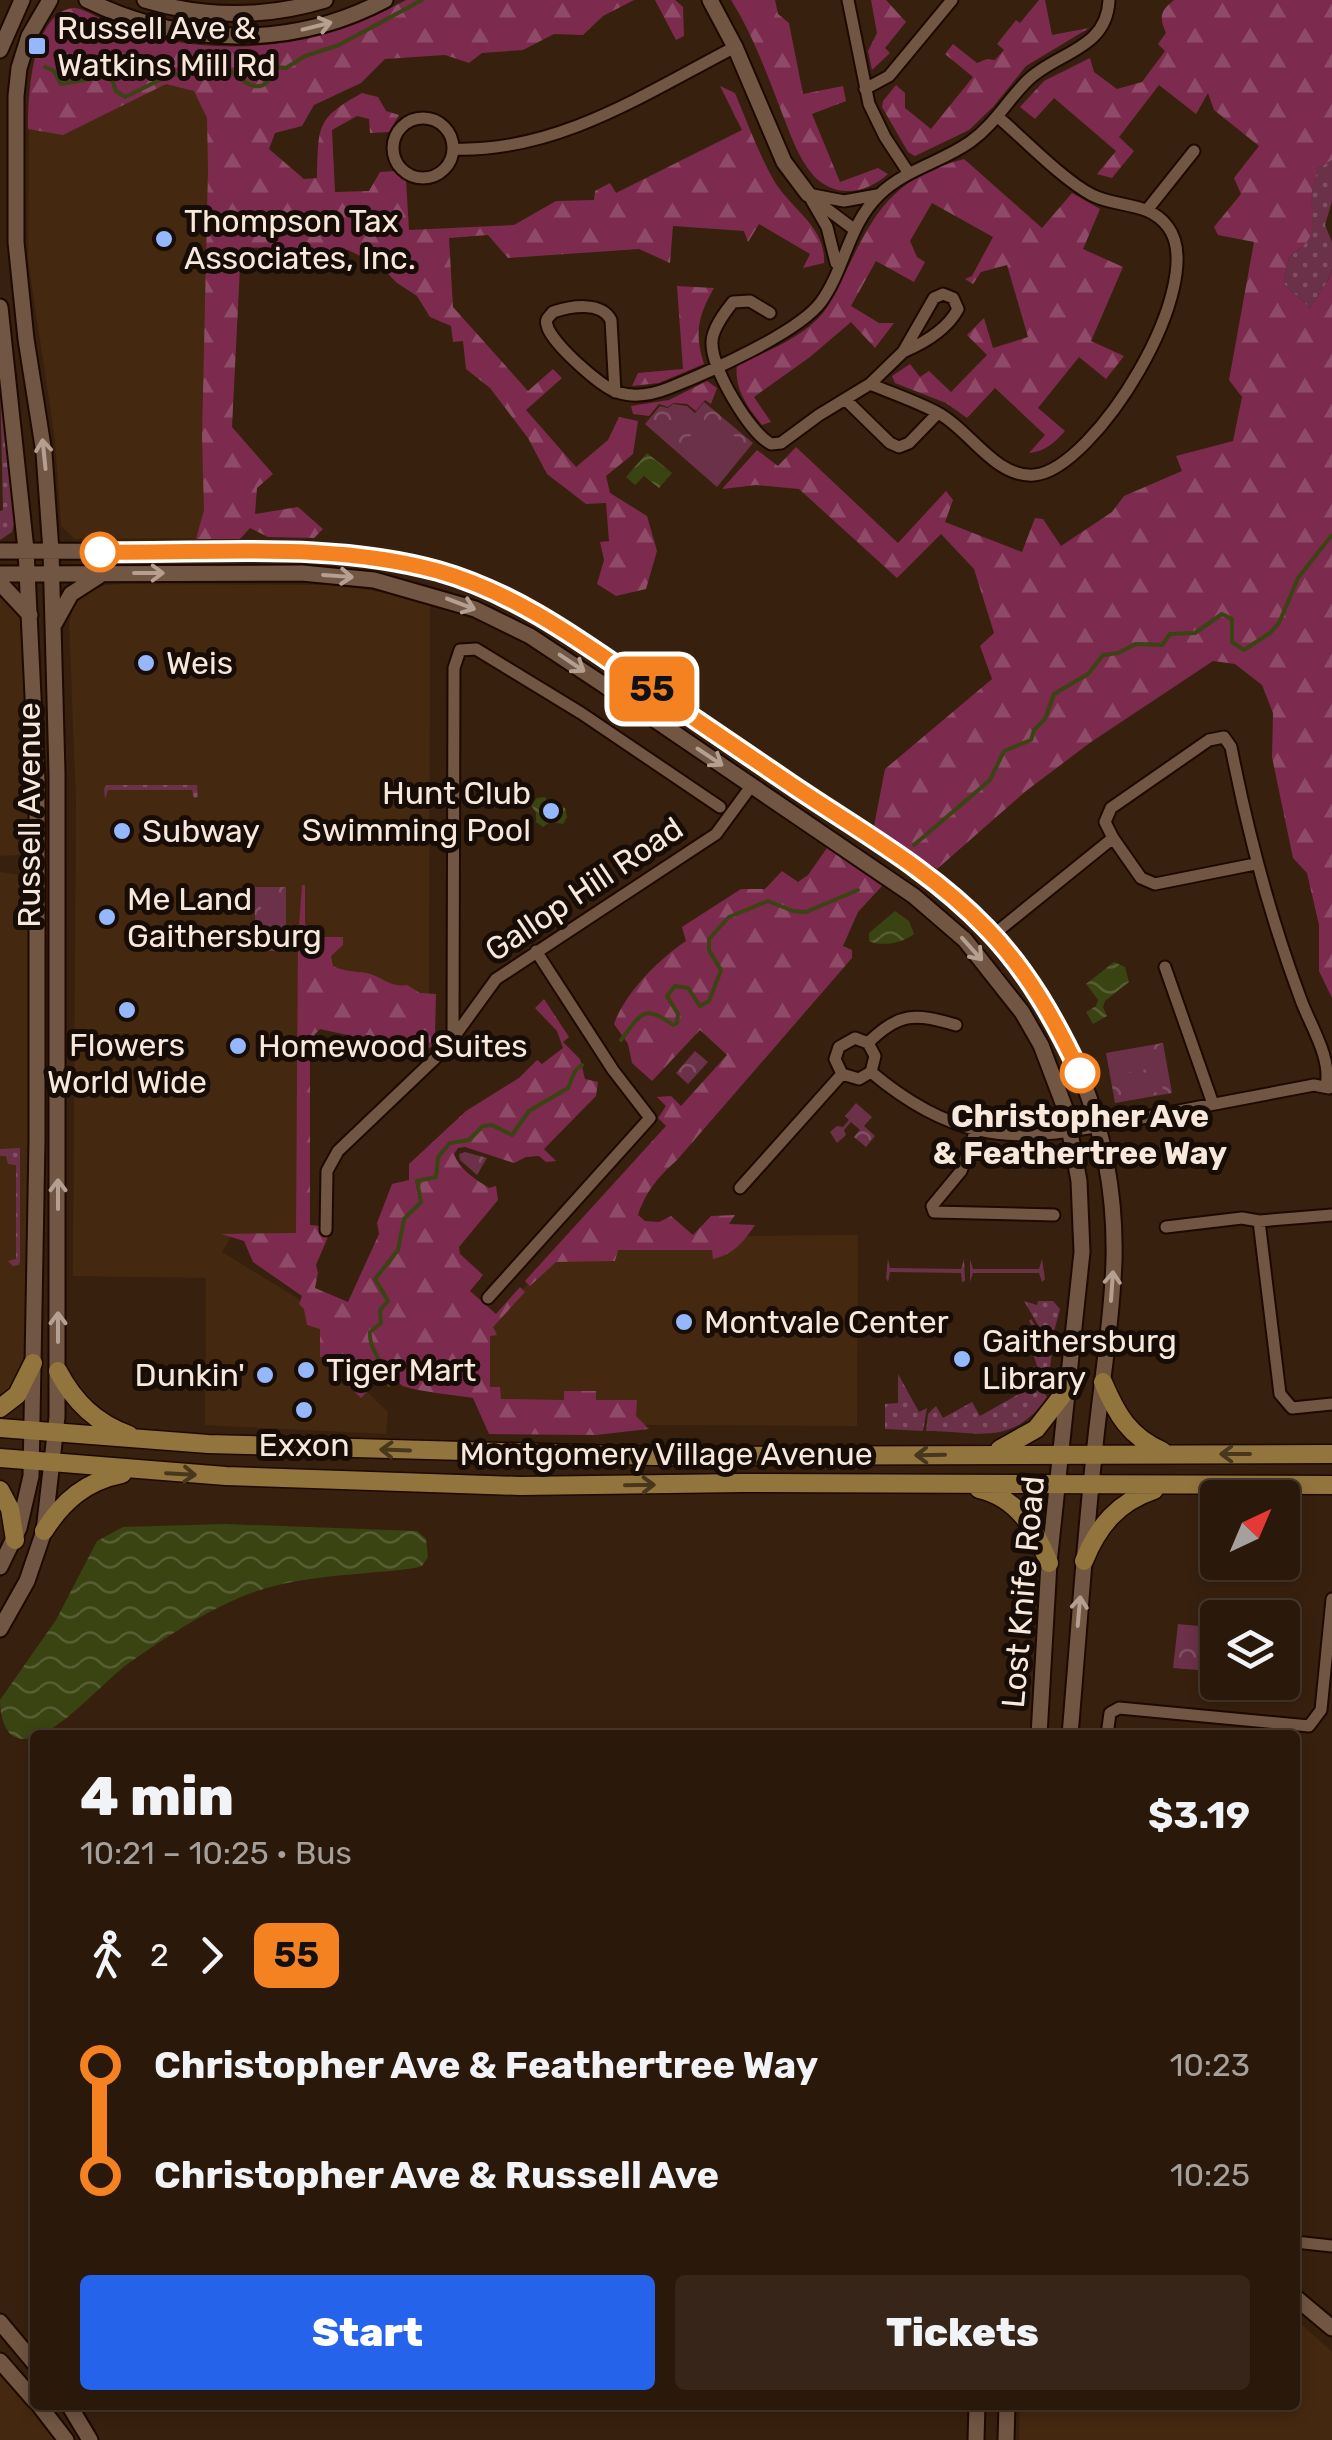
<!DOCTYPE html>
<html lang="en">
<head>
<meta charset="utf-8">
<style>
  :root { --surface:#2a180a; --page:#362518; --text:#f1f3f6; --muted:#a5a09c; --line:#46372b; --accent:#2563eb }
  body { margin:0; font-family:Rubik,sans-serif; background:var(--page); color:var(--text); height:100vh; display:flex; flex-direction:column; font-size:38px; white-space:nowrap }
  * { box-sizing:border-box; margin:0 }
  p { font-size:32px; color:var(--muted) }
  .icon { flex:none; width:55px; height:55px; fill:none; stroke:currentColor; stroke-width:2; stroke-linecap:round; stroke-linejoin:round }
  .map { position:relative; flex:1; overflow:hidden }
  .side { position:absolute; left:30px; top:1730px; width:1270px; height:680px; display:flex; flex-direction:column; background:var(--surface); border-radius:10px; box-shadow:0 5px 15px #0003,0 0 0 2px var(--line) }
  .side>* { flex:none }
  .badge { padding:0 20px; border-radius:15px; font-size:35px; line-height:65px }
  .needle { width:65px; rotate:44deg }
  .tools { position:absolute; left:1200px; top:1480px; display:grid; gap:20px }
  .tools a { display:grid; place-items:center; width:100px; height:100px; border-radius:10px; background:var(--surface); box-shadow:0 5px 15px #0003,0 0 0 2px var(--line); font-size:50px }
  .map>.badge { position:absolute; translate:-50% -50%; box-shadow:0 0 0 5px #fff }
  .legs { display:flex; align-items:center; gap:15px; height:110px; padding:0 50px; font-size:32px }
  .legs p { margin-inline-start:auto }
  .headline { display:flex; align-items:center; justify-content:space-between; height:170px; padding:0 50px }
  h1 { font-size:55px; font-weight:800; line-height:75px }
  .button { display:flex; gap:20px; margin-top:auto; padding:20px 50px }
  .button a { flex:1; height:115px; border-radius:10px; background:var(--accent); color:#fff; font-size:40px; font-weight:800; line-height:115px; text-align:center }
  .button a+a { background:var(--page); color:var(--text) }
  ul { padding:0 50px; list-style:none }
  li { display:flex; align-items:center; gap:35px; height:110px; font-size:38px }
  li i { display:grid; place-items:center; width:15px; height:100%; margin:0 12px; background:currentColor }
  li i::after { content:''; width:25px; height:25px; margin:-12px; border:8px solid; border-radius:50%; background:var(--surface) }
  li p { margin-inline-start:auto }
  li:first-child i { background:linear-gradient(#0000 50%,currentColor 0) }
  li:last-child i { background:linear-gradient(currentColor 50%,#0000 0) }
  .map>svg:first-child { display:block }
</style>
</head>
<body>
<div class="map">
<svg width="1332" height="2440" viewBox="0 0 1332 2440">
  <defs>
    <pattern id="grass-dots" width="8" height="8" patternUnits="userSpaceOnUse" patternTransform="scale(2.5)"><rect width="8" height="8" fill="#6b3149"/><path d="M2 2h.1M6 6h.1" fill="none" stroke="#814f63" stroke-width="1.8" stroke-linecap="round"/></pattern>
    <pattern id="forest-firs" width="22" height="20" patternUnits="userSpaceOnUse" patternTransform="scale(2.5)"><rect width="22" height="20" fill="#7c2b4e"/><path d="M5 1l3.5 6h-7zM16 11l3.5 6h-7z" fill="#8f4a67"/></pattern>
    <pattern id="park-crowns" width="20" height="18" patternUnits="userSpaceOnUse" patternTransform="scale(2.5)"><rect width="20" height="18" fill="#6b3149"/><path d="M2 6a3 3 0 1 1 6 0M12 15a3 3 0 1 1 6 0" fill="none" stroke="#814f63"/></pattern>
    <pattern id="water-waves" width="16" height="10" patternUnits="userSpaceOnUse" patternTransform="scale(2.5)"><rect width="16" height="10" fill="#3a4312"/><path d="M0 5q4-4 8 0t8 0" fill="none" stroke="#575e34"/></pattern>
  </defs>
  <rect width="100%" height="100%" fill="#38200e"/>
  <path fill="#452810" d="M118,27L160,40L225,48L213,538L75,539L61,526L55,440L28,260L29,118Z
    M126,584L333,585L390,593L430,603L429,1002L302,971L303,1235H232L222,1252L333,1320L334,1359L388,1412L386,1434L205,1425L206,1278L73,1276L76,800L69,621L73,606L89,591L105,585Z
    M0,588L19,609L23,620L31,841L29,848L19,855L0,856Z
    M0,872L22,875L30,889L27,1357L25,1369L0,1403Z
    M858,1235L857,1426L642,1425L486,1430V1329L570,1237Z
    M1295,2318L1332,2352V2440H1019L1020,2405H1295Z
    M0,2375L28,2402L54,2440H0Z"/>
  <path fill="url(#grass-dots)" d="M1332,160V201L1325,225L1332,242V269L1329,279L1310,308L1284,284L1289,257C1323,234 1309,227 1312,192C1313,184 1316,176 1318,168Z
    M0,380L11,445L16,516L12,532L0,540V511L3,510Z
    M107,785H197L198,797L194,798L192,790H108L105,799L104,789Z
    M20,1148V1262L19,1265L13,1266L8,1261L16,1259V1165L8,1164L6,1156H0V1149Z
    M888,1259L890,1268L961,1269L964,1259L965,1281L962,1282L961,1273L890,1272L888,1282L886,1278Z
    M1042,1259L1045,1279L1042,1282L1039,1273H973L970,1282V1259L973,1269H1039Z
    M1024,1301L1037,1305L1038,1301H1053L1060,1309L1052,1339L1054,1343L1041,1330Z
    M1031,1319L1052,1351L1047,1395L1033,1354L1044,1347L1029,1321Z
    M1035,1366L1040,1387L1047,1397C1012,1448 977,1431 926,1431L928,1414L936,1406L943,1418L972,1402L980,1416L1026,1390L1021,1374Z
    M898,1374L919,1412L927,1408L923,1431L885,1429V1404L898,1403Z"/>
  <path fill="url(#forest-firs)" d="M406,0H634L603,16L583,35L554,34L523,50L482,53L469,63L445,55L385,59L361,83L314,105L302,126L275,133L269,149L304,179L317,178C319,126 315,119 362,93L378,97L386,111L399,115L389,132L370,133L369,119L357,116L332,130L335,192L369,191L380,172L396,171L406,180L409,230L514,225L556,201L594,200L595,191L610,183L616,193L742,130L720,86L735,93C747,122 758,152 773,179C790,209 826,226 824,263L803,268L810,254L759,224L748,242L744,231L673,226L670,263L639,249L508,258L488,235L449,238L453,307L528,391L553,369L562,378L526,410L576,467L608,440L619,417L638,421L633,454L606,476L610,493L647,516L657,551L646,589L616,596L597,584L604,560L600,542L609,541L606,503L586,504L547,474L528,438L490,388L466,369L463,341L453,342L451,326L430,317L417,296L397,283L379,265L348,250L298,254L283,266L284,249L241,247L232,427L273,474L257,488L255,514L298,507L323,529L314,538L268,537L250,528L240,539H196L204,510L202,437L208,170L207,118L194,91L166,84L63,135L28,129C28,97 31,34 59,13C61,11 71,8 73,8C83,8 94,16 102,19C121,28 141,34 161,39C246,57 330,42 406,0Z
    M655,0H675L683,7L684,36L676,40Z
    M731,0H775L778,14L789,23L803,94L843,86L846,101L812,114L840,182L878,168L888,174C866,194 835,199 813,175C798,158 790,133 782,113C767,74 753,35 731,0Z
    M871,0H886L906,22L885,48L890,53L872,70L868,51L877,33Z
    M1039,0H1045L1052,35L1089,28L1026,66L993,107L969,130L915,156L908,152L882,107L883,101L896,85L905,93V108L931,129L973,77L945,54L953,44L977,63L987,59L995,60L1004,50L997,44L1016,20L1020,23Z
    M1174,0H1332V160L1318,168C1316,176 1313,184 1312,193C1310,227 1323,234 1289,257L1284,284L1310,308L1329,279L1332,269V998L1319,971V925L1307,873L1293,858L1272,757L1273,713L1262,685L1235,664L1213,661L1091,742L1026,791L937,869L874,826L885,769L992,679L980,646L994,633L974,569L941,534L897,578L799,489L756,485L722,489L757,450L778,466L796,447L898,543L946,491L953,500L945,522L1022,552L1035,518L1043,519L1061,546L1112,512L1124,496L1182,471L1176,456L1233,441L1242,397L1229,380L1254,242L1218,235L1214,227L1241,194L1234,178L1259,146L1214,110L1208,93L1196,114L1159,85L1119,137L1134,151L1112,178L1097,174L1116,151L1054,98L1035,119L1020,107L1044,81L1090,58L1094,72L1117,89L1142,82L1165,51L1158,44L1166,33C1159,17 1160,11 1174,0Z
    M964,159L1042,228L1072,193L1100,209L1083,249L1123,267L1091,341L1124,356L1106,379L1079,357L1038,408L1065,431C1054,443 1046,451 1029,453L1045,435L995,388L967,418L946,403L895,383L892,376L910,364L920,377L929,371L951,392L987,355L967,335L984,318L993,348L1028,337L1007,265L981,272L973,284L965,279L972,276L993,237L932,203L910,241L917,257L925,262L914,282L876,261L851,306L879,323H894L875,348L851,322L810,357L754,397L771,422L762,425C748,408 734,389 737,365C767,351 801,339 823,313C834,299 841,281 849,265C877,207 898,176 964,159Z
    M677,286L714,288C698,316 694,333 704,364L659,383L632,386L638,373L683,369Z
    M707,381L717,388L711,404L705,400L696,411L687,404L673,403L668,407L659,404L649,416L633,414L631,406L669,400Z
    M827,848L882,886L858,912L843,946L852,950V958L677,1160C658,1177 646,1191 638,1215L645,1221L659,1222L671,1216L693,1235L711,1216L735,1215L729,1224L755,1225C743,1242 735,1254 713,1259L712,1250H618L615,1261L556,1262L530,1286L525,1281L666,1126L658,1118L666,1106L657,1097L671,1096L681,1106L727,1055L700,1030L652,1081L632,1063L628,1044L614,1024C625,993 659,959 686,941L682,927L741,889H765L782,871L798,882L808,875Z
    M302,885H305V937H343V945L331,956L333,966C345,972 354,971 367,973C383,977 390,988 407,985L420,993L436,994L435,1036L431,1047L423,1052L320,1029L310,1039V1225L320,1226V1232H330L316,1265L318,1273L315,1288L348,1302L379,1234L377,1223L392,1184L409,1180V1164L466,1111L519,1078L537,1060L542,1064L563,1048L557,1031L535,1008L544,999L569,1037L563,1042L580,1059L585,1079L598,1082L596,1096L544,1149L556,1161L546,1162L539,1156L526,1157L514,1163L465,1147L458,1148L454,1154C460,1170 475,1179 489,1188L496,1186L498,1200L459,1247L460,1254L483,1275L470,1291L496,1314L520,1287L525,1292L493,1327L497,1335L490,1336V1387H500L501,1399L564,1400V1391H596V1400H637L636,1416L649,1429L596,1435L489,1434L473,1398C462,1396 403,1390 400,1384C396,1378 396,1368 392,1361L380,1362L375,1383L361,1398L338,1375L330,1374V1357H320V1329L307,1325L304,1309L299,1304L302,1296L253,1262L244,1241L221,1234L296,1233L298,941Z"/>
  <path fill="url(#park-crowns)" d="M704,402L753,443L717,487L645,424L660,406L668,408L673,404L687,406L695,413Z
    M255,887H286V951H255Z
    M1163,1043L1172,1093L1115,1103L1106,1053Z
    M695,1051L708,1062L688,1084L676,1073Z
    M856,1103L872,1117L864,1126L875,1136L866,1147L854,1137L860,1130L851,1122L844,1130L846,1135L837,1143L830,1132L837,1126L843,1127L849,1120L845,1116Z
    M465,1152L487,1158L477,1175L460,1160L459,1154Z
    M1178,1624L1198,1626V1670L1173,1668Z"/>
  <path fill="#6b3149" d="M709,415L740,441L728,456L697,429Z
    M692,434L724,461L712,475L680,449Z
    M261,898H280V939H261Z
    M1156,1049L1159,1067L1118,1074L1115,1055Z
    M1160,1073L1163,1091L1122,1098L1119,1079Z"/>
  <path fill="url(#water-waves)" d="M647,453L672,473L659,488L644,476L635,485L626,477Z
    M545,797L552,808L558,804L565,808L567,817L563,824L550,822L543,827L536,822V813L531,805L537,798Z
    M895,911L909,921L914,934C903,943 882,947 869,941V933Z
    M1114,962L1125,967L1129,982L1105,1001L1103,1007L1107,1016L1093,1024L1086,1012L1096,1006L1098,1000L1086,984Z
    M225,1524L417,1531L426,1539L428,1557L422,1566L415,1568C357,1576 296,1574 241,1597C202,1613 163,1639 129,1663C101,1683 58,1736 26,1739C5,1741 0,1716 0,1700L56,1620L97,1541L123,1527Z"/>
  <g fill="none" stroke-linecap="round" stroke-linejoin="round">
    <path stroke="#3a4312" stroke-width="4" d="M45,67L54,71L61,84L96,78L109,71L116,91L125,97L170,75L196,74L208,68L219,75L229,70C248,85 263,99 277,67L286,68L305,56L339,45L422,0
      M914,845L990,780L1004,751L1031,740L1034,730L1045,719L1054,694L1088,674L1103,655L1118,653L1136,644L1162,645L1170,634L1195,633L1222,614L1232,619V642L1244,650L1270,633L1279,623L1298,578L1332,535
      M621,1040C641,1014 644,1003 673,1025L677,1023L678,1014L667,996L675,986L688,988L700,1006L709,1001L721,970L709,950V939L729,917L768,901L793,911L806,912L858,890
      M389,1385C386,1365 368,1349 370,1332L381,1323L380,1310L388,1301L375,1279L398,1250L404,1219L421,1202L417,1181L436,1177L438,1157L450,1143L469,1140L483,1126L492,1125L512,1135L529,1111L568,1088L575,1071L582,1065"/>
    <defs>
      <path id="minor" d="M848,0L869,104L885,137L908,172
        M865,89L889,76L952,0
        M393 148a30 30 0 1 1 60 0a30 30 0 1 1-60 0Z
        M453,149C557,153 646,93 735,47
        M808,194L827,227L836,263
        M808,194L844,201L877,195
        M819,203L855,230
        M1147,210L1194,151
        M770,313L750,301L733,302C725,312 711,330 712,344C712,369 749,432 771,444L781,443L819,415L870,384L903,352L934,298L943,294L953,298L958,309C947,330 924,343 903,352
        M870,384C894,394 918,402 940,414C971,432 996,478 1034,475C1095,470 1210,282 1168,227C1149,201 1117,208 1092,195C1063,180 1024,139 998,117
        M615,392L611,320C601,301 571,306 553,312C549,317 545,319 547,325C550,342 601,387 617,392C634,398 654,394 669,388C707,373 798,333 821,302C845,269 848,225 879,195C906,169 940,163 970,142C994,125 1007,101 1027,81C1056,52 1107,50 1109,0
        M847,401L890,443L899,447L909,443L938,413
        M1113,838L1141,878L1155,884L1255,864
        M993,935L1113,838L1105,822L1111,808L1209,740L1224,737L1231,747C1248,834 1270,917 1301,1000C1311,1027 1332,1058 1326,1087
        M1165,967L1213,1104
        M453,1039L454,668L460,650L476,649L581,713L720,807
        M868,1043C899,1012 915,1013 956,1025
        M871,1072C902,1098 938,1121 978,1130C1034,1143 1092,1127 1147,1117C1203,1106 1258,1096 1314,1085L1329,1088
        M842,1074L859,1079L871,1072L875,1056L868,1043
        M842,1074L835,1059L839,1047L855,1038L868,1043
        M976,1130L961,1171L932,1206L934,1212L1054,1215
        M740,1188L842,1074
        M1259,1221L1280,1394L1292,1408L1332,1404
        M1166,1227L1242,1218L1259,1221L1332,1215
        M326,1230L327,1171L338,1151L446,1048L496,979L716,834L752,785
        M488,1298L650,1118L613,1070L536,951
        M1107,1735L1110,1713L1119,1708L1309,1726L1321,1710L1332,1599
        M1295,2242L1332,2246"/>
      <path id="tertiary" d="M87,0C181,46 291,50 385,0
        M145,0C203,18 267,18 325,0
        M710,0L735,47L784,162L808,194
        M0,50L22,0
        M0,307L26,550L37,780V1140L31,1476L19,1528L0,1567
        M0,551L298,552L377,559L437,571L466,581L514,601L574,636C657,693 740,751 824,807C879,843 935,878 982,924C1070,1009 1117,1139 1114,1260C1112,1326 1100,1391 1094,1456C1084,1549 1078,1642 1070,1735
        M0,574L302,573L374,580L475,609L530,636L601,683L914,896L965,940L1022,1012L1041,1045L1066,1111L1079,1181L1082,1252L1049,1563L1039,1735
        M0,583L30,615
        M55,623L71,594L99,576
        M0,1629L27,1581L44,1531L57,1417V773L51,551L44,453L26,339L16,242V96L19,68L29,36L50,0
        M1295,2297L1332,2328
        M0,2322L35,2364
        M0,2361L35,2401
        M39,2405L66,2440
        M69,2405L90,2440
        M976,2440L977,2405
        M1006,2440L1007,2405"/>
      <path id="primary" d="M58,1371C74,1402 96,1423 129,1435
        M1103,1382C1117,1415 1129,1436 1162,1451
        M0,1408L17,1395L33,1363
        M0,1428L208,1444L653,1456L1332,1454
        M1000,1449L1036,1429L1068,1388
        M0,1458L226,1476L520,1486L742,1483L1332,1485
        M979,1489C1018,1498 1035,1529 1049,1563
        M0,1490L10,1509L15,1540
        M44,1531C63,1501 86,1481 122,1474
        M1084,1561C1098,1526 1118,1502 1154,1490"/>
    </defs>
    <use href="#minor" stroke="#1e0900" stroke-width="15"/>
    <use href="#tertiary" stroke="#1e0900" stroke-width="19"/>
    <use href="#primary" stroke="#1e0900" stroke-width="21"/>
    <use href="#minor" stroke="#715643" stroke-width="11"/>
    <use href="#tertiary" stroke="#715643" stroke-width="15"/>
    <use href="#primary" stroke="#92753d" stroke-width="18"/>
  </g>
  <defs><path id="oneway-shaft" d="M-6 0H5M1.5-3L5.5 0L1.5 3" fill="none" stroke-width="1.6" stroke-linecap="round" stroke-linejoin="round" transform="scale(2.5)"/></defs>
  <g stroke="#b49f90">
    <use href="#oneway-shaft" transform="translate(317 26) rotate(-14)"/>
    <use href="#oneway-shaft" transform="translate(44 454) rotate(-96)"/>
    <use href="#oneway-shaft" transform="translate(149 573)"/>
    <use href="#oneway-shaft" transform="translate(338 576) rotate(4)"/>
    <use href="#oneway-shaft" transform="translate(461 604) rotate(21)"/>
    <use href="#oneway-shaft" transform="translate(572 663) rotate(34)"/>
    <use href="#oneway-shaft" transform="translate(710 757) rotate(34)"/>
    <use href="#oneway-shaft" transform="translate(972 949) rotate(48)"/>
    <use href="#oneway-shaft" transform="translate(58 1194) rotate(-90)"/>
    <use href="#oneway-shaft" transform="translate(1112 1286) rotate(-86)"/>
    <use href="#oneway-shaft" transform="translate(58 1327) rotate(-90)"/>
    <use href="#oneway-shaft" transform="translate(1079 1611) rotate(-85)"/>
  </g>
  <g stroke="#48371c">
    <use href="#oneway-shaft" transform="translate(395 1450) rotate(-178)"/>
    <use href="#oneway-shaft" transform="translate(1235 1454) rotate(-180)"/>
    <use href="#oneway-shaft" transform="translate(930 1455) rotate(179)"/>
    <use href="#oneway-shaft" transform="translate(181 1474) rotate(3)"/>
    <use href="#oneway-shaft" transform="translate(640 1485) rotate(-1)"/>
  </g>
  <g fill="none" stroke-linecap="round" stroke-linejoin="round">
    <defs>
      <path id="line-1" d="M100,552C212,554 329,541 438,571C512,592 574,636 636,679C686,713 736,747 786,781C853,827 929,868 986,928C1027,970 1055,1020 1080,1073"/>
    </defs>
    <use href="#line-1" stroke="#fff" stroke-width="22"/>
    <use href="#line-1" stroke="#f58220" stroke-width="15"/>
  </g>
  <g fill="#95b7fd" stroke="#170d06" stroke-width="4">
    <rect x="27" y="36" width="20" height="20" rx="5"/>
    <circle cx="164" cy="239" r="10"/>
    <circle cx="146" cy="663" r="10"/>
    <circle cx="551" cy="811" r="10"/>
    <circle cx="122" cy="831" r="10"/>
    <circle cx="107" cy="917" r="10"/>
    <circle cx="127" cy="1010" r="10"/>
    <circle cx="238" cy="1046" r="10"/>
    <circle cx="684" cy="1322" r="10"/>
    <circle cx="962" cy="1359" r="10"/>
    <circle cx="306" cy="1370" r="10"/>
    <circle cx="265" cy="1375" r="10"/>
    <circle cx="304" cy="1410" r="10"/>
  </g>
  <g fill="#fff" stroke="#f58220" stroke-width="5">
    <circle cx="100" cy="552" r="18"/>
    <circle cx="1080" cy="1073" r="18"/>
  </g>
  <g text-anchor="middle" stroke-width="10" stroke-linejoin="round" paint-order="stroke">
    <g font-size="32" fill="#f8e8dc" stroke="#170d06" text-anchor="start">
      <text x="57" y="39">Russell Ave &amp;<tspan x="57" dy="37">Watkins Mill Rd</tspan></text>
      <text x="184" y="232">Thompson Tax<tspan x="184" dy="37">Associates, Inc.</tspan></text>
      <text x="166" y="674">Weis</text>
      <text x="531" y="804" text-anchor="end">Hunt Club<tspan x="531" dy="37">Swimming Pool</tspan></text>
      <text x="142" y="842">Subway</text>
      <text x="127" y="910">Me Land<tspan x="127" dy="37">Gaithersburg</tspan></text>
      <text x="127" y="1056" text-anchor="middle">Flowers<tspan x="127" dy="37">World Wide</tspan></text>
      <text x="258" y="1057">Homewood Suites</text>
      <text x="704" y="1333">Montvale Center</text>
      <text x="982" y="1352">Gaithersburg<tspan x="982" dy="37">Library</tspan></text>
      <text x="326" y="1381">Tiger Mart</text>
      <text x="245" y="1386" text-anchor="end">Dunkin'</text>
      <text x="304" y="1456" text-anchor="middle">Exxon</text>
    </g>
    <g font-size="32" fill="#f8e8dc" stroke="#170d06">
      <text transform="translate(29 815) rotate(-90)" y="11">Russell Avenue</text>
      <text transform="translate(584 889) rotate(-34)" y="11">Gallop Hill Road</text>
      <text x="666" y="1465">Montgomery Village Avenue</text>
      <text transform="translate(1023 1592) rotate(-85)" y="11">Lost Knife Road</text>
    </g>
    <g font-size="32" font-weight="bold" fill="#f8e8dc" stroke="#170d06">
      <text x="1080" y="1127">Christopher Ave<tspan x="1080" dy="37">&amp; Feathertree Way</tspan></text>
    </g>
  </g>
</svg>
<div class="tools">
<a><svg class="needle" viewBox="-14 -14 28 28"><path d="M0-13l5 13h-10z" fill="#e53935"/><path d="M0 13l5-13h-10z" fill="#a5a09c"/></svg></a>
<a><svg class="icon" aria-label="layers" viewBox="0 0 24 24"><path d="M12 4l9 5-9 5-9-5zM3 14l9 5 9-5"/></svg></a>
</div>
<b class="badge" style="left:652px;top:689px;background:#f58220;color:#111">55</b>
<section class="side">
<div class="headline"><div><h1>4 min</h1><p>10:21 – 10:25 · Bus</p></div><b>$3.19</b></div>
<div class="legs"><svg class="icon" aria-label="walk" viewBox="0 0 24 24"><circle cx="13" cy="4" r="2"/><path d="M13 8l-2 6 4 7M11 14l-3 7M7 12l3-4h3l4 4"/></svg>2<svg class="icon" aria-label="forward" viewBox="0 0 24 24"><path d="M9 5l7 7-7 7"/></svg><b class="badge" style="background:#f58220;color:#111">55</b></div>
<ul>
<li><i style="color:#f58220"></i><b>Christopher Ave &amp; Feathertree Way</b><p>10:23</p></li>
<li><i style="color:#f58220"></i><b>Christopher Ave &amp; Russell Ave</b><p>10:25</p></li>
</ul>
<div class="button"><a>Start</a><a>Tickets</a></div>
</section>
</div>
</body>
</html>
